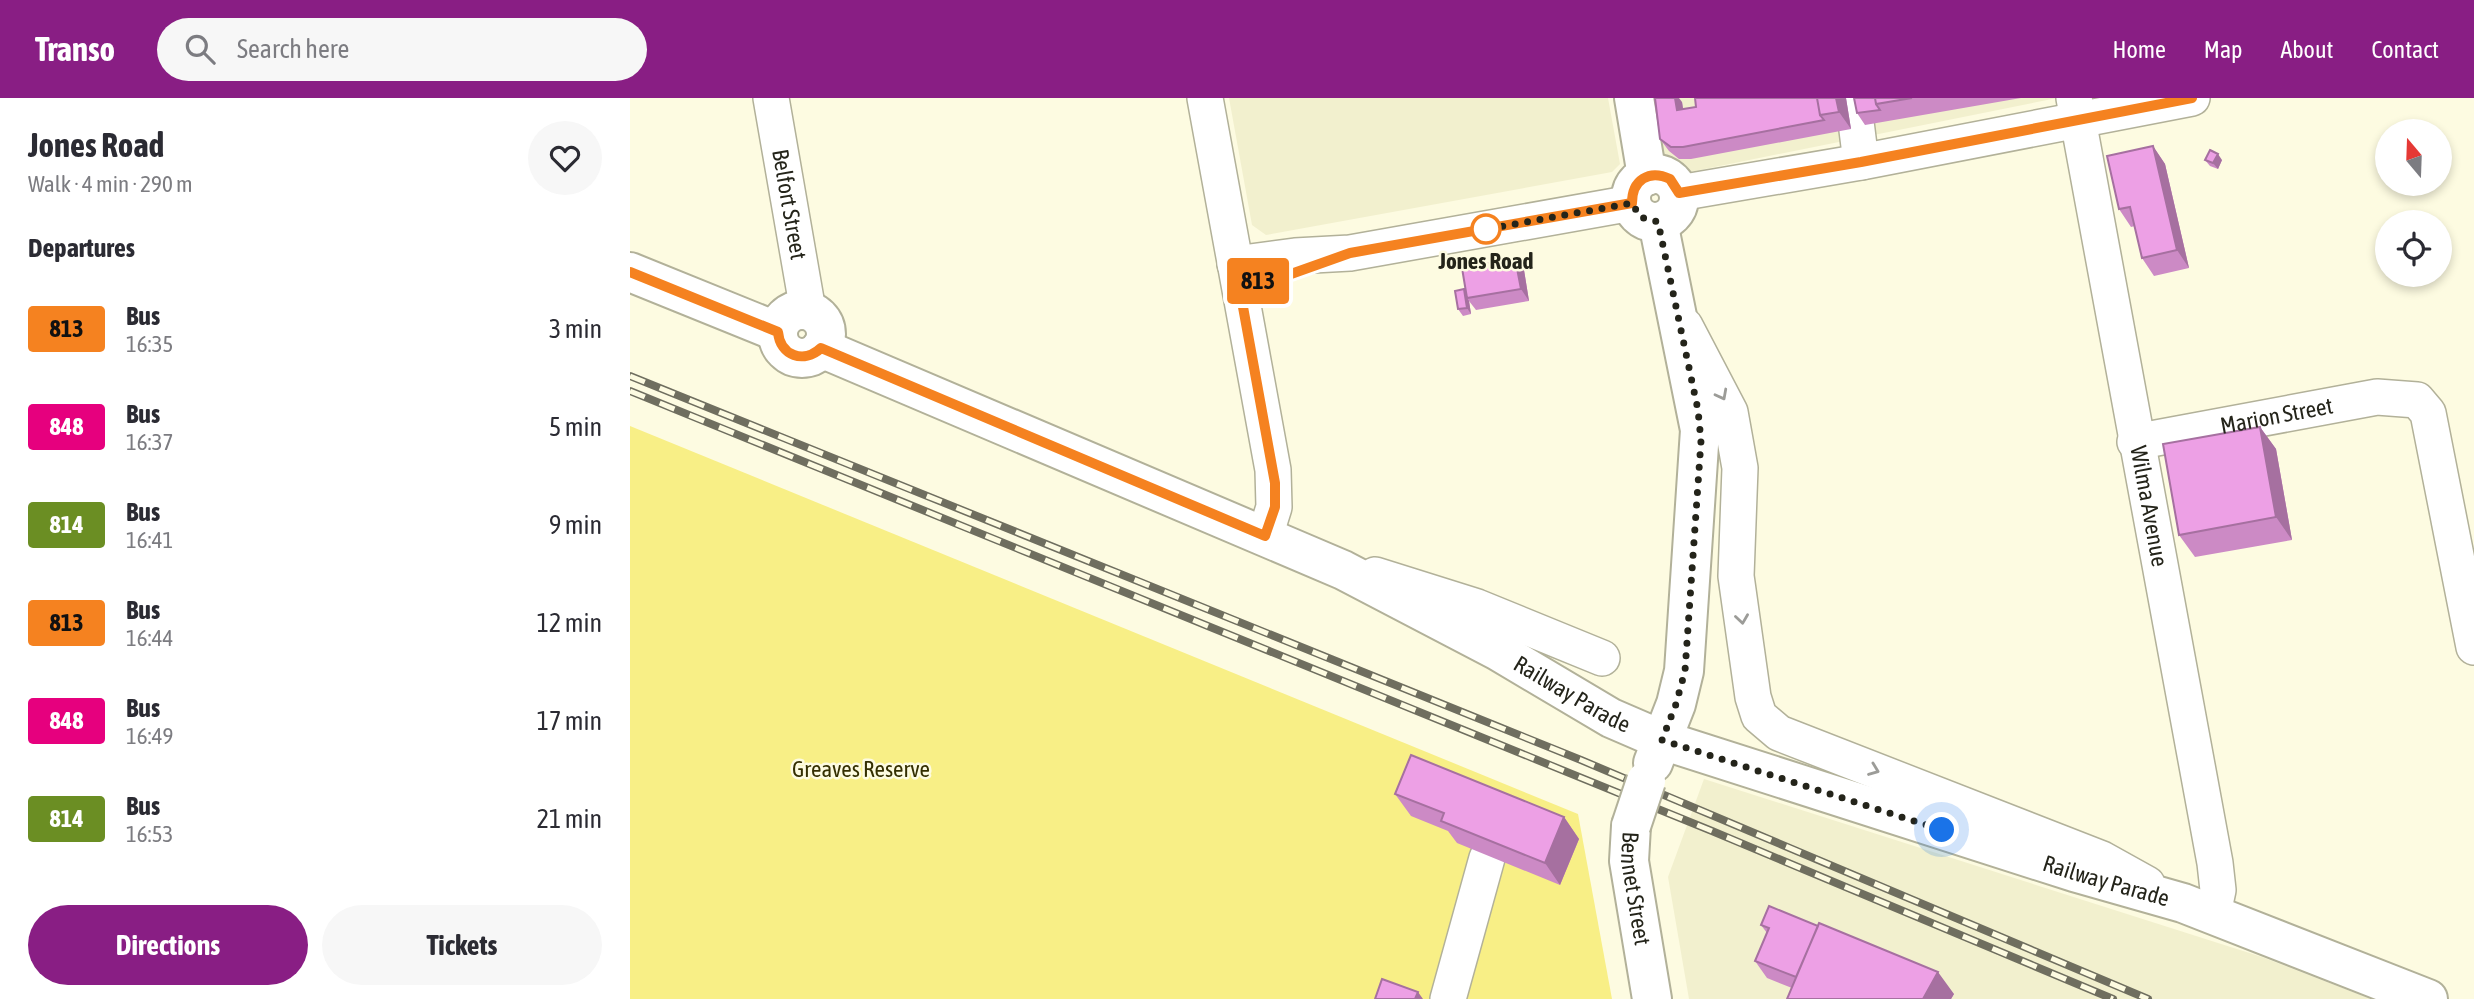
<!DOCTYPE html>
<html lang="en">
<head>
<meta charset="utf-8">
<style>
  :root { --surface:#fff; --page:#f7f7f7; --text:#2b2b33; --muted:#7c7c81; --accent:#891e84 }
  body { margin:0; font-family:"Asap Condensed",sans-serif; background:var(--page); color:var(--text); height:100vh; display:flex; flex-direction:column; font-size:26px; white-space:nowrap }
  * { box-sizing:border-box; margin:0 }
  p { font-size:23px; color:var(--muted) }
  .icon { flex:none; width:38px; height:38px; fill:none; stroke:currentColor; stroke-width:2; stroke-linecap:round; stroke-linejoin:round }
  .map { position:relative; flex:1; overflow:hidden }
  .drawer { display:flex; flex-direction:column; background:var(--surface); width:630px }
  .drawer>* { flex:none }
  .badge { padding:0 14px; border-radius:5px; font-size:24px; line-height:46px }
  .needle { width:46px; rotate:341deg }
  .controls { position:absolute; left:1745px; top:21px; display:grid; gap:14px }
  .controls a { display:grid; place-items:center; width:77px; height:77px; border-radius:50%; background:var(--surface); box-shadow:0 4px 10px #0003; font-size:35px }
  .you { position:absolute; width:35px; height:35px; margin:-18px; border:5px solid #fff; border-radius:50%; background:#1a73e8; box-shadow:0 0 0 10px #1a73e833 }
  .map>.badge { position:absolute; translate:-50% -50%; box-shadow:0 0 0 4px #fff }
  h2 { padding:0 28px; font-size:26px; line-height:63px }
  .round { display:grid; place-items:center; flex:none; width:74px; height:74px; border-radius:37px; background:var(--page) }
  .head { display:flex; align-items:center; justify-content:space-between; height:119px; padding:0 28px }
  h1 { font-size:33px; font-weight:700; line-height:52px }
  .cta { display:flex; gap:14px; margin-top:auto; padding:14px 28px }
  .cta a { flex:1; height:80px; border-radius:42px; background:var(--accent); color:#fff; font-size:28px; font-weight:700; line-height:80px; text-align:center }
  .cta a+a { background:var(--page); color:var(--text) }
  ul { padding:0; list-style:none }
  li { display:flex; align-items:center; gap:21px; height:98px; padding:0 28px }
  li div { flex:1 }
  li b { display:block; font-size:26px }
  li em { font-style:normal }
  li .badge { min-width:77px; font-weight:700; text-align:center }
  header { display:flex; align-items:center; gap:42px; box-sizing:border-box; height:98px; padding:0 35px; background:var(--accent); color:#fff }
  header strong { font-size:33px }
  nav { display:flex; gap:38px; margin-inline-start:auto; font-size:24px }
  .search { width:490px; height:63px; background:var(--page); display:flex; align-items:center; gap:18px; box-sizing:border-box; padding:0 24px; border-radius:38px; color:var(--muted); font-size:26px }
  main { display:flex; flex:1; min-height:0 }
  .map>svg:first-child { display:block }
</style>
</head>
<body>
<header>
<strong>Transo</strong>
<div class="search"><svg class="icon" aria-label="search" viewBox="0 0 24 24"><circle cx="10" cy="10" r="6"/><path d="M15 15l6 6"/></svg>Search here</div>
<nav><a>Home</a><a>Map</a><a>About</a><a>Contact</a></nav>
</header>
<main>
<section class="drawer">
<div class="head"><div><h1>Jones Road</h1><p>Walk · 4 min · 290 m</p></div><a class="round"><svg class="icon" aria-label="heart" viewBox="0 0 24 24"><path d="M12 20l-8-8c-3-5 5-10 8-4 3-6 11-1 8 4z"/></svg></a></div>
<h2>Departures</h2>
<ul>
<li><span class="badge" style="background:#f58220;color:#111">813</span><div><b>Bus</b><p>16:35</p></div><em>3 min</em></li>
<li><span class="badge" style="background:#e6007e;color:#fff">848</span><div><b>Bus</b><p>16:37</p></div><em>5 min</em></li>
<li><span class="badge" style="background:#6b8e23;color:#fff">814</span><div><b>Bus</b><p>16:41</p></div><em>9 min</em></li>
<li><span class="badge" style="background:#f58220;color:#111">813</span><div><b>Bus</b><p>16:44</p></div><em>12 min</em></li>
<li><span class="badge" style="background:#e6007e;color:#fff">848</span><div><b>Bus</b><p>16:49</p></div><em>17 min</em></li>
<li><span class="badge" style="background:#6b8e23;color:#fff">814</span><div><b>Bus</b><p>16:53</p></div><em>21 min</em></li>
</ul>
<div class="cta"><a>Directions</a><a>Tickets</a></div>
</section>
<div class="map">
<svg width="1844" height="901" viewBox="0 0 1844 901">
  <rect width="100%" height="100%" fill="#fdfbe1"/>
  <path fill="#f2f0ce" d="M599,0H978L990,66L982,74L636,137L622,127Z
    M1023,0H1427L1060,74L1035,68Z
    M1074,681L1632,859L1741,901H1059L1038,779Z"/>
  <path fill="#f8ef86" d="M0,328L948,716L982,901H0Z"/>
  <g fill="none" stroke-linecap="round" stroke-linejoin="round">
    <defs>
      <g id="minor">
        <path id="s1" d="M141,0L178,213"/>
        <path d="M575,0L643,372L644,409L635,438"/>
        <path d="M1223,0L1231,64"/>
        <path id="s2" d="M1444,0L1585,765L1588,792L1583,816"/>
        <path d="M1049,95L1231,64L1562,0"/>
        <path d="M605,166L665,158L720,155L1002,105"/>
        <path d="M1055,228L1100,314L1110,370L1106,478L1123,599L1129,618L1149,635L1472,761L1517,786"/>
        <path id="s3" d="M1505,344L1747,299L1787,302L1798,315L1844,549"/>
        <path d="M745,477L847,509L972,560"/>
        <path d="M818,901L857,760"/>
      </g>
      <g id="major">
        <path d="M1004,0L1017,78"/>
        <circle cx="1025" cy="100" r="24"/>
        <path d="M0,174L148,234"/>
        <circle cx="172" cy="236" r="24"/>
        <path id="s4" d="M191,250L713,472L868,553L981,620L1032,642L1444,774L1553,805L1798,901"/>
        <path d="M1023,665L1046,606L1054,573L1070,332L1028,124"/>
        <path id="s5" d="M1001,728L999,763L1022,901"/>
      </g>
    </defs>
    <use href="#minor" stroke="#b2b199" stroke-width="38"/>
    <use href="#major" stroke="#b2b199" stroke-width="42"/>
    <use href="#minor" stroke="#fff" stroke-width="35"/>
    <use href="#major" stroke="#fff" stroke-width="38"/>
    <defs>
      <path id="rail" d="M0,278L951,662L1518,901
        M0,293L1082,733L1483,901"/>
    </defs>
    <use href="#rail" stroke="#6f6e5f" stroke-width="8"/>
    <use href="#rail" stroke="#fdfbe1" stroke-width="5" stroke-dasharray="16" stroke-linecap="butt"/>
    <defs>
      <path id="major-bridge" d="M1001,728L1016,683"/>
    </defs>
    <use href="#major-bridge" stroke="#b2b199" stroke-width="42" stroke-linecap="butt"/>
    <use href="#major-bridge" stroke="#fff" stroke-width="38"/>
  </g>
  <path fill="#cc8ac5" d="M1216,0L1221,31L1061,61H1049L1039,53L1030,41L1052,4L1053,11L1066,9Z
    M1224,0H1391L1235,27L1227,15Z
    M1523,48L1535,66L1559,170L1524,178L1512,160L1505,128L1501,129L1489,111Z
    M1575,62H1592L1588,71L1580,68Z
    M894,172L899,203L846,212L839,203L841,216L833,218L828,211L834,191L836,194Z
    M1630,329L1646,351L1662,442L1565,459L1549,437Z
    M765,696L934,719L949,741L930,787L827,745L818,733L781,718Z
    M1131,827L1324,896L1321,901H1157L1162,890L1137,880L1125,863L1137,835Z"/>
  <path fill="#a670a0" d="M1045,0H1049L1052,4L1055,24L1047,12Z
    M1206,0H1216L1221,31L1209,14Z
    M1523,48L1535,66L1559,170L1547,152Z
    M1588,56L1592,62L1588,71L1583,65Z
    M885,160L894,172L899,203L891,191Z
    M834,191L838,197L837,200L839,203L841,216L837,210Z
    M1630,329L1646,351L1662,442L1646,419Z
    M934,719L949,741L930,787L915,765Z
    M1308,874L1324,896L1321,901H1293Z
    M788,894L793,901H785Z"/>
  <path fill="#eda0e5" stroke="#a670a0" stroke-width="2" d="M1025,0H1045L1047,12L1066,9L1065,0H1187L1190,17L1194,22L1053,49H1041L1030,41Z
    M1187,0H1206L1209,14L1190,17Z
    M1224,0H1245L1246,6L1250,12L1227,15Z
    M1245,0H1282L1246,6Z
    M1523,48L1547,152L1512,160L1500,109L1489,111L1477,58Z
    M1580,52L1588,56L1583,65L1575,62Z
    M885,160L891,191L837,200L832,170Z
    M834,191L837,210L828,211L825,193Z
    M1630,329L1646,419L1549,437L1533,346Z
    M781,657L934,719L915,765L811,723L814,715L765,696Z
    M1139,808L1188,828L1166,879L1125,863L1139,830L1131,827Z
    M1189,825L1308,874L1293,901H1157Z
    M752,881L788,894L785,901H745Z"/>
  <defs><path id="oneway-chevron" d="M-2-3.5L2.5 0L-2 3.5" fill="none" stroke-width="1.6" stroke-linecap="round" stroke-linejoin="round" transform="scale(1.75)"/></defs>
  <g stroke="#9c9c98">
    <use href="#oneway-chevron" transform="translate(1092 297) rotate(62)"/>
    <use href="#oneway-chevron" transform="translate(1112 521) rotate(82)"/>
    <use href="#oneway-chevron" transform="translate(1244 672) rotate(21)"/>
  </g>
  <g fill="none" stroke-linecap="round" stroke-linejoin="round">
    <defs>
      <path id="line" d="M0,174L148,234C150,258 174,266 191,250L635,438L645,409V385L609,187L661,176L720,155L1002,105C1002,82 1019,71 1040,81L1049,95L1231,64L1562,0"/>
    </defs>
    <use href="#line" stroke="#fff" stroke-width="16"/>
    <use href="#line" stroke="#f58220" stroke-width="10"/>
    <path stroke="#24241a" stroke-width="7" stroke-dasharray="0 12.6" d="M856,131L852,132L1002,105L1010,119L1028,124L1068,312L1071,343L1055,573L1046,606L1032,642L1312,732"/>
  </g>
  <circle fill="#fff" stroke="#f58220" stroke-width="3.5" cx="856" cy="131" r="14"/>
  <g text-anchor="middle" stroke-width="5" stroke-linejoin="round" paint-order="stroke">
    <g font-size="23" fill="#24241a" stroke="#fdfbe1">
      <text dy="8" stroke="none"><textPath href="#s1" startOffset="108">Belfort Street</textPath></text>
      <text dy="8" stroke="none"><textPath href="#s3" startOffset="144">Marion Street</textPath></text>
      <text dy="8" stroke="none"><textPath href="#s2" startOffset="415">Wilma Avenue</textPath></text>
      <text dy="8" stroke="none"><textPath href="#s4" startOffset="828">Railway Parade</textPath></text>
      <text dy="8" stroke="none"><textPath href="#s4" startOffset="1395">Railway Parade</textPath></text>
      <text dy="8" stroke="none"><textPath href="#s5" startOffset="63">Bennet Street</textPath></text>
    </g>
    <g font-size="23" font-weight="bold" fill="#24241a" stroke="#fdfbe1">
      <text x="856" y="171">Jones Road</text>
    </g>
    <g font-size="23" fill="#342f01" stroke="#fdfbe1">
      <text x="231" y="679">Greaves Reserve</text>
    </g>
  </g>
</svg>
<div class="controls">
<a><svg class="needle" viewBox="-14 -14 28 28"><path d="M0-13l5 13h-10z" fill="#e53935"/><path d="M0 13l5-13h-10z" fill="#7c7c81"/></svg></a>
<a><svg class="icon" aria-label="locate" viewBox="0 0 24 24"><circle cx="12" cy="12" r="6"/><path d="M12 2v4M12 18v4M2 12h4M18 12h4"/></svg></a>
</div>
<div class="you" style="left:1312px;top:732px"></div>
<b class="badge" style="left:628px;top:183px;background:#f58220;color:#111">813</b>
</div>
</main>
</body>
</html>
